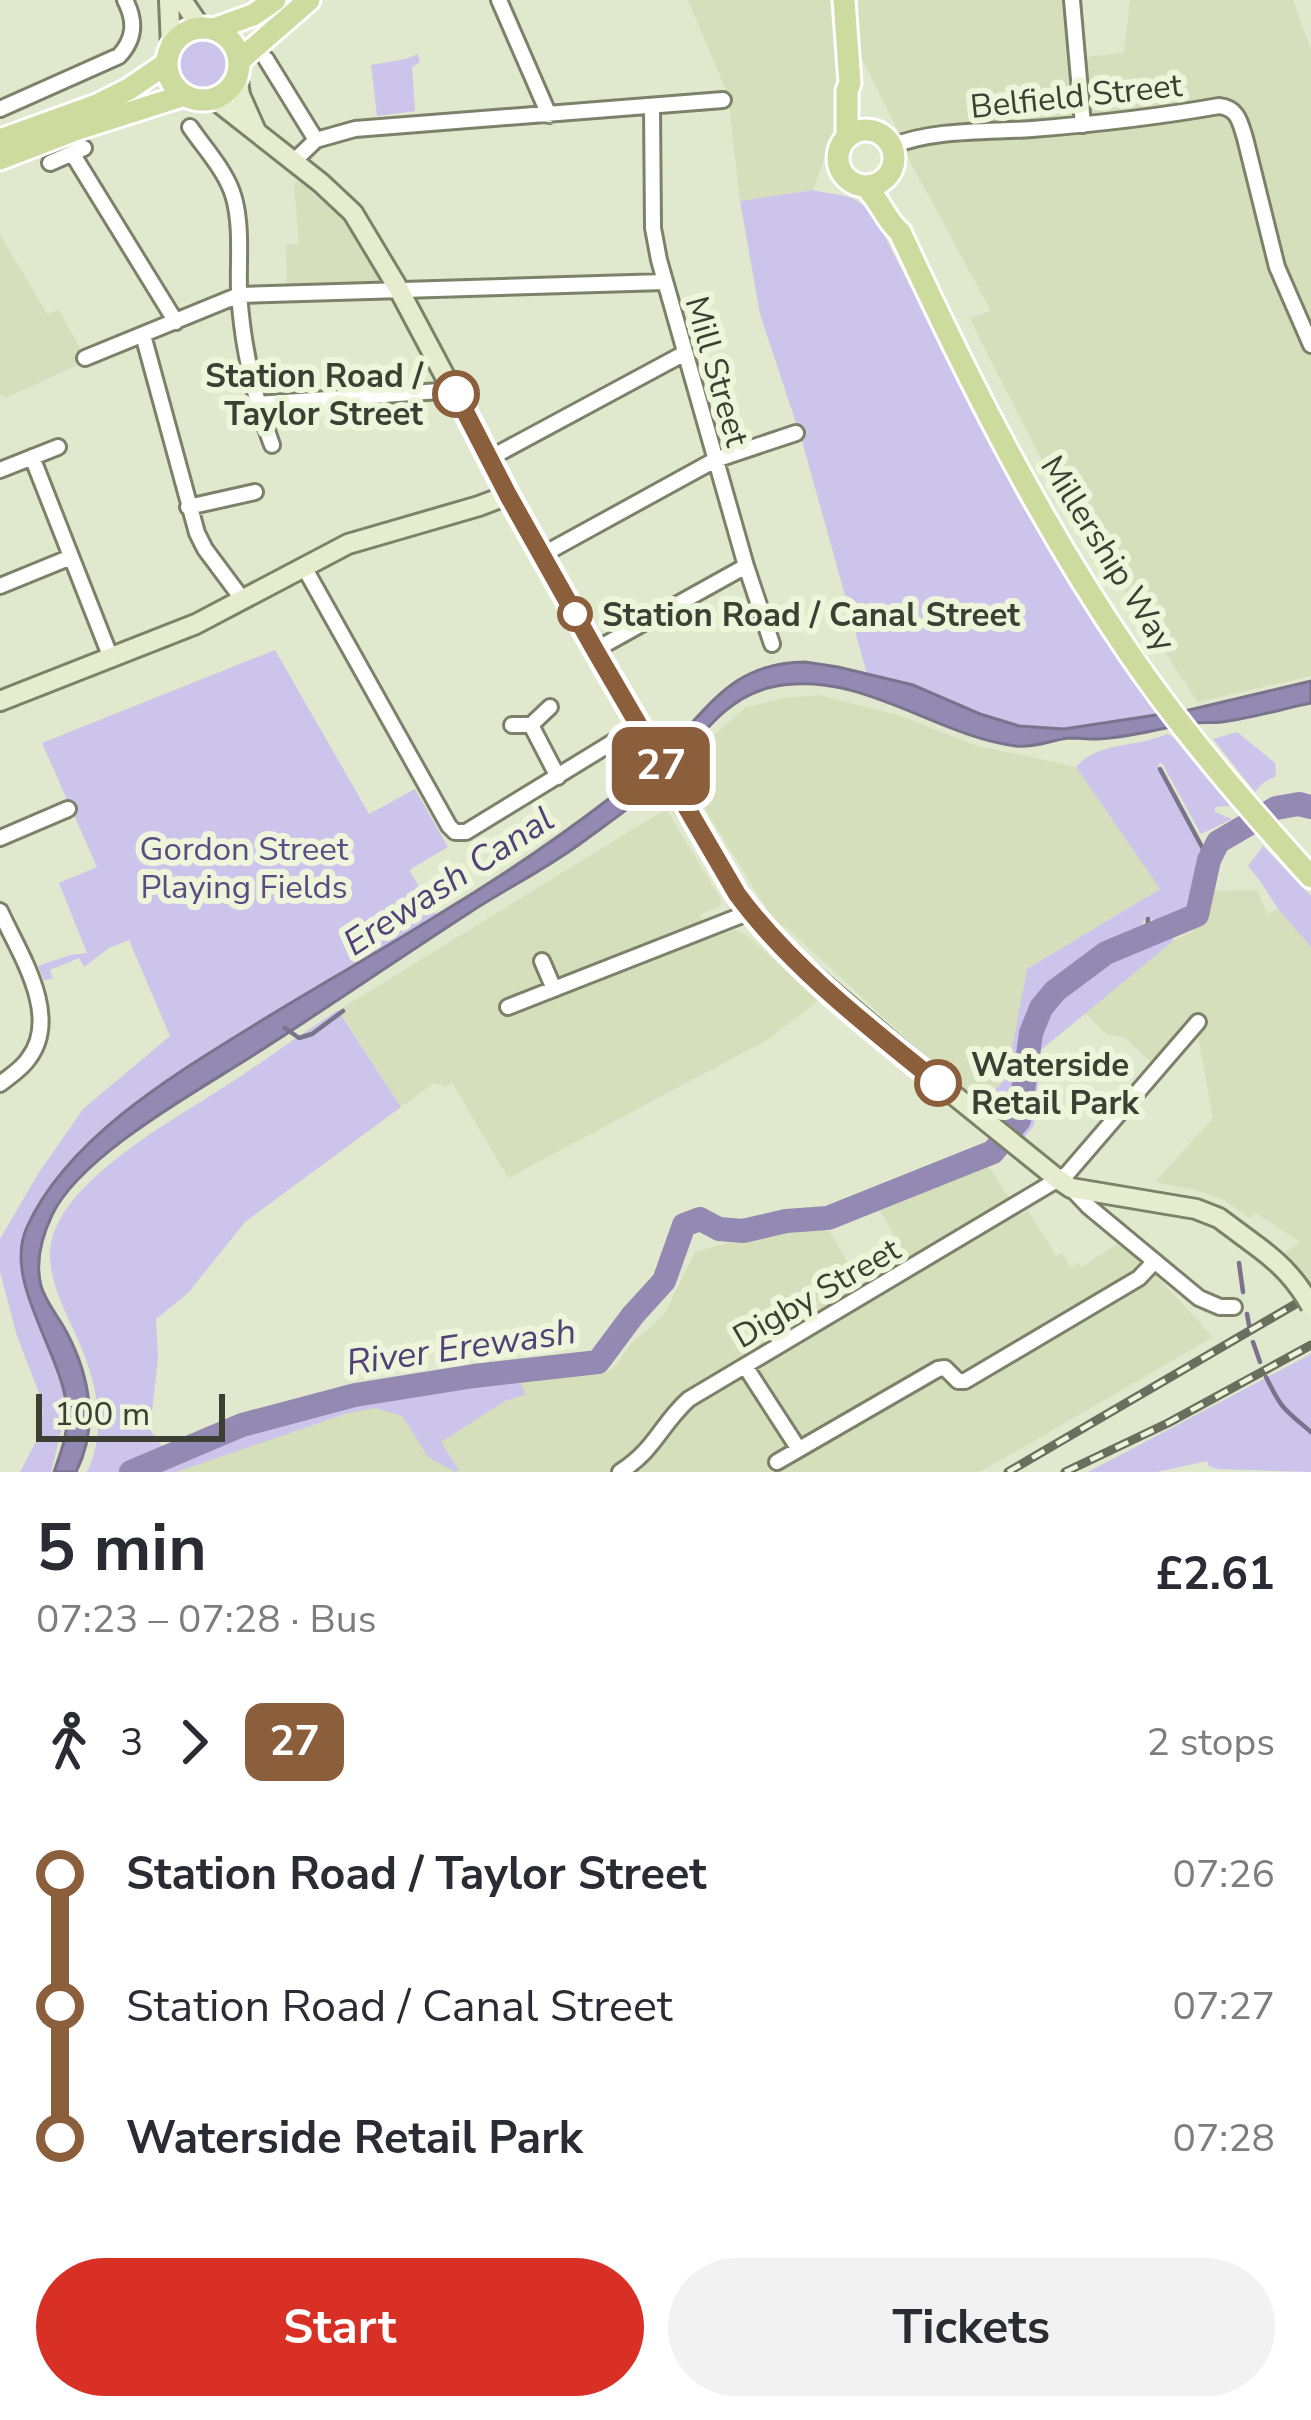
<!DOCTYPE html>
<html lang="en">
<head>
<meta charset="utf-8">
<style>
  :root { --surface:#fff; --page:#f2f2f3; --text:#2b2b33; --muted:#7c7c81; --accent:#d93025 }
  body { margin:0; font-family:"Nunito Sans",sans-serif; background:var(--page); color:var(--text); height:100vh; display:flex; flex-direction:column; font-size:45px; white-space:nowrap }
  * { box-sizing:border-box; margin:0 }
  p { font-size:39px; color:var(--muted) }
  .icon { flex:none; width:66px; height:66px; fill:none; stroke:currentColor; stroke-width:2; stroke-linecap:round; stroke-linejoin:round }
  .map { position:relative; height:1472px; overflow:hidden }
  .panel { display:flex; flex-direction:column; background:var(--surface); flex:1 }
  .panel>* { flex:none }
  .badge { padding:0 24px; border-radius:18px; font-size:42px; line-height:78px }
  .scale { position:absolute; left:36px; bottom:30px; width:189px; box-sizing:border-box; padding-left:12px; border:6px solid #3c3f34; border-top:0; font-size:33px; line-height:42px; white-space:nowrap; color:#3c3f34; -webkit-text-stroke:9px #edf6da; paint-order:stroke }
  .map>.badge { position:absolute; translate:-50% -50%; box-shadow:0 0 0 6px #fff }
  .legs { display:flex; align-items:center; gap:18px; height:132px; padding:0 36px; font-size:39px }
  .legs p { margin-inline-start:auto }
  .head { display:flex; align-items:center; justify-content:space-between; height:204px; padding:0 36px }
  h1 { font-size:66px; font-weight:700; line-height:90px }
  .action { display:flex; gap:24px; margin-top:auto; padding:24px 36px }
  .action a { flex:1; height:138px; border-radius:72px; background:var(--accent); color:#fff; font-size:48px; font-weight:700; line-height:138px; text-align:center }
  .action a+a { background:var(--page); color:var(--text) }
  ul { padding:0 36px; list-style:none }
  li { display:flex; align-items:center; gap:42px; height:132px; font-size:45px }
  li i { display:grid; place-items:center; width:18px; height:100%; margin:0 15px; background:currentColor }
  li i::after { content:''; width:30px; height:30px; margin:-15px; border:9px solid; border-radius:50%; background:var(--surface) }
  li p { margin-inline-start:auto }
  li:first-child i { background:linear-gradient(#0000 50%,currentColor 0) }
  li:last-child i { background:linear-gradient(currentColor 50%,#0000 0) }
  .map>svg:first-child { display:block }
</style>
</head>
<body>
<div class="map">
<svg width="1311" height="1472" viewBox="0 0 1311 1472">
  <rect width="100%" height="100%" fill="#e0e8cd"/>
  <path fill="#d5dfbc" d="M688,0H830L836,63V125L813,190L740,201L729,104L731,97L728,95Z
    M853,0H1080L1086,57L1124,53L1130,0H1293L1311,50V676L1198,702L1059,494L980,339L970,318L991,311L905,152L896,127L861,57Z
    M298,180L347,223L386,281L287,286L286,245L299,244L294,184Z
    M0,234L47,314L59,310L87,361L5,398L3,395L0,396Z
    M819,695L901,716L974,745L1076,767L1160,889L1027,969L1006,1079L982,1102L923,1054L786,927L775,923L682,771L715,734L745,708L783,698Z
    M666,809L722,901L720,905L700,915L711,938L735,930L747,935L818,1001L767,1040L508,1178L452,1082L446,1087L434,1083L401,1107L339,1010Z
    M1257,890L1267,914L1278,909L1311,947V1283L1284,1253L1300,1242L1256,1213L1250,1218L1222,1199L1195,1190L1155,1182L1213,1118L1197,1031L1158,1068L1124,1037L1107,1034L1085,1013L1172,941L1192,932L1204,918L1210,891Z
    M987,1165L1021,1215L1028,1211L1056,1256L1062,1253L1071,1267L1078,1263L1082,1267L1123,1240L1213,1337L980,1472H150L279,1421L338,1406L383,1396L458,1386L612,1370L632,1343L664,1315L695,1252L747,1238L803,1230L829,1231L861,1284L908,1259L880,1211Z"/>
  <path fill="#cdc4eb" d="M180 64a23 23 0 1 1 46 0a23 23 0 1 1-46 0Z
    M418,54L420,62L412,67L415,111L377,116L371,65L406,59Z
    M813,190C842,197 853,192 874,215L1018,499L1099,632L1158,716C1111,719 1065,735 1018,726C980,718 948,697 913,685C898,680 882,677 867,674L802,441L760,314L740,201Z
    M275,650L369,814L415,789L448,847L409,870L437,916L186,1067L111,1125L69,1164L41,1201L29,1299L62,1376L67,1407L51,1472H20L38,1438L43,1413L40,1396L17,1336L0,1272V1239L38,1174L83,1109L170,1036L129,940L109,948L84,967L79,958L50,970L53,979L44,980L38,966L70,955L87,953L59,883L97,867L42,743Z
    M1237,732L1275,763L1276,776L1263,783L1255,792L1213,739Z
    M1167,734L1172,736L1230,806L1215,807V812L1232,819L1201,834L1162,763H1159L1158,769L1201,850L1190,910L1153,927V919L1144,920L1141,928C1105,946 1057,971 1037,1007C1028,1024 1027,1043 1024,1062C1022,1083 1022,1108 1009,1125L982,1102L1006,1079L1027,969L1160,889L1076,767C1098,741 1137,748 1167,734Z
    M1263,846L1311,896V947L1278,909L1260,881L1248,866Z
    M1172,929L1173,941L1041,1050L1034,1125L1023,1139L1017,1134C1031,1112 1029,1087 1031,1062C1040,984 1108,956 1172,929Z
    M338,1010L401,1107L245,1222L188,1293L156,1319L158,1358L150,1430L173,1461L279,1421L338,1406L383,1396L518,1379L526,1394L505,1401L441,1442L459,1470L455,1472L428,1457L402,1416L375,1408L348,1413L176,1472H87C109,1426 95,1375 74,1331C62,1305 46,1273 51,1244C63,1178 179,1117 232,1082C268,1058 303,1033 338,1010Z
    M1311,1354V1472L1217,1469L1209,1466L1207,1461L1157,1472H1088Z"/>
  <path fill="#9389b2" stroke="#79738c" stroke-width="3" d="M805,662L838,667L913,685L980,714L1019,726L1064,729L1189,710L1311,681V703C1282,709 1252,718 1222,722C1213,723 1204,722 1195,723C1162,727 1129,738 1097,739C1087,739 1078,738 1069,738C1051,740 1035,748 1016,746C935,736 859,668 772,687C718,699 693,751 656,785C634,806 608,823 584,841C548,868 507,888 469,913C395,961 323,1011 249,1058C194,1093 80,1156 52,1215C42,1236 35,1262 41,1286C46,1303 59,1317 67,1333C90,1377 99,1427 76,1472H54C61,1452 69,1432 67,1410C63,1353 2,1282 27,1227C68,1137 175,1074 256,1024C316,987 377,953 436,916C496,880 554,841 610,798C629,783 648,769 665,751C712,705 732,663 805,662Z"/>
  <g fill="none" stroke-linecap="round" stroke-linejoin="round">
    <path stroke="#79738c" stroke-width="4.5" d="M1160,769L1209,860
      M1147,935L1148,919
      M285,1028L299,1038L312,1034L343,1011
      M1239,1263L1243,1292
      M1247,1314L1249,1325
      M1253,1342L1260,1362
      M1266,1377C1282,1410 1284,1409 1311,1432"/>
    <path stroke="#9389b2" stroke-width="24" d="M131,1472L242,1425L355,1395L474,1376L598,1362L633,1315L664,1281L684,1225L700,1219L719,1229L743,1231L786,1221L828,1218L993,1152L1019,1120L1031,1033L1041,1008L1055,991L1106,953L1197,915L1209,860L1218,842L1276,808L1299,804L1311,807"/>
    <defs>
      <path id="street" d="M499,0L549,115
        M1072,0L1083,125
        M266,59L316,140
        M652,107L653,228L659,260L746,566L772,644
        M0,109L119,56C135,39 136,21 125,0
        M190,127C205,149 227,172 234,198C242,227 238,261 239,291C242,345 253,394 272,445
        M892,146C934,129 987,132 1032,129C1095,124 1157,117 1219,106C1238,108 1240,122 1245,138L1277,267L1311,345
        M72,153L176,322
        M293,162L316,140L355,129L723,100
        M50,163L84,148
        M143,335L197,533L205,549L243,600
        M85,358L239,295L664,282
        M257,404L454,390
        M32,457L111,658
        M490,458L685,353
        M0,470L58,447
        M188,507L255,492
        M542,555L715,460L796,433
        M304,567L449,826L455,832H466L639,726
        M0,586L71,557
        M595,650L746,566
        M512,725H531L550,707
        M531,725L558,777
        M0,838L68,809
        M0,911C19,953 61,1015 29,1058C22,1069 10,1076 0,1084
        M542,961L554,989
        M508,1007L750,912
        M1071,1188L1088,1206L1199,1298L1220,1307H1234
        M745,1366L798,1448
        M777,1462L938,1369L945,1368L958,1381H965L1139,1278L1154,1262
        M620,1472C656,1449 660,1425 689,1399L1067,1174L1198,1022"/>
      <path id="secondary" d="M169,0L171,47
        M182,0L201,28
        M237,74L240,95L256,131
        M213,98L321,183L353,213L398,288L508,495L678,797L750,912L796,961L934,1079L1059,1180L1071,1188L1196,1209L1219,1218L1258,1247
        M0,701L196,624L348,544L479,506L508,495"/>
      <path id="primary" d="M844,0L850,83L847,91V138
        M167 64a36 36 0 1 1 72 0a36 36 0 1 1-72 0Z
        M214,29L253,15L275,0
        M239,61L309,0
        M838 158a28 28 0 1 1 56 0a28 28 0 1 1-56 0Z
        M0,140L97,105L129,89L167,63
        M0,159L78,129L185,95
        M866,187C880,200 886,221 900,232C966,375 1038,519 1127,650C1181,730 1246,805 1311,877"/>
    </defs>
    <use href="#street" stroke="#7b8269" stroke-width="20"/>
    <use href="#secondary" stroke="#7b8269" stroke-width="24"/>
    <use href="#primary" stroke="#fff" stroke-width="27"/>
    <use href="#street" stroke="#fff" stroke-width="14"/>
    <use href="#secondary" stroke="#e6edcf" stroke-width="18"/>
    <use href="#primary" stroke="#cddc9e" stroke-width="21"/>
    <defs>
      <path id="rail" d="M1008,1472L1311,1295
        M1065,1472L1168,1423L1311,1345"/>
    </defs>
    <use href="#rail" stroke="#696e5e" stroke-width="9"/>
    <use href="#rail" stroke="#edf6da" stroke-width="4.5" stroke-dasharray="14" stroke-linecap="butt"/>
    <defs>
      <path id="secondary-bridge" d="M1258,1247C1281,1264 1297,1281 1311,1306"/>
    </defs>
    <use href="#secondary-bridge" stroke="#7b8269" stroke-width="24" stroke-linecap="butt"/>
    <use href="#secondary-bridge" stroke="#e6edcf" stroke-width="18"/>
  </g>
  <g fill="none" stroke-linecap="round" stroke-linejoin="round">
    <defs>
      <path id="line-1" d="M456,394L508,495L595,650L737,894C789,965 870,1028 938,1083"/>
    </defs>
    <use href="#line-1" stroke="#fff" stroke-width="27"/>
    <use href="#line-1" stroke="#8b5e3c" stroke-width="18"/>
  </g>
  <g fill="#fff" stroke="#8b5e3c" stroke-width="6">
    <circle cx="456" cy="394" r="21"/>
    <circle cx="575" cy="614" r="15"/>
    <circle cx="938" cy="1083" r="21"/>
  </g>
  <g text-anchor="middle" stroke-width="12" stroke-linejoin="round" paint-order="stroke">
    <g font-size="33" fill="#3c3f34" stroke="#edf6da">
      <text transform="translate(1076 95) rotate(-6)" y="12">Belfield Street</text>
      <text transform="translate(718 371) rotate(74)" y="12">Mill Street</text>
      <text transform="translate(1109 553) rotate(58)" y="12">Millership Way</text>
      <text transform="translate(816 1292) rotate(-30)" y="12">Digby Street</text>
    </g>
    <g font-size="33" font-weight="bold" fill="#3c3f34" stroke="#edf6da" text-anchor="start">
      <text x="423" y="387" text-anchor="end">Station Road /<tspan x="423" dy="38">Taylor Street</tspan></text>
      <text x="602" y="626">Station Road / Canal Street</text>
      <text x="971" y="1076">Waterside<tspan x="971" dy="38">Retail Park</tspan></text>
    </g>
    <g font-size="33" fill="#5c4c84" stroke="#edf6da">
      <text x="244" y="860">Gordon Street<tspan x="244" dy="38">Playing Fields</tspan></text>
    </g>
    <g font-size="36" font-style="italic" fill="#514178" stroke="#edf6da">
      <text transform="translate(448 880) rotate(-33)" y="13">Erewash Canal</text>
      <text transform="translate(461 1346) rotate(-8)" y="13">River Erewash</text>
    </g>
  </g>
</svg>
<div class="scale">100 m</div>
<b class="badge" style="left:661px;top:766px;background:#8b5e3c;color:#fff">27</b>
</div>
<section class="panel">
<div class="head"><div><h1>5 min</h1><p>07:23 – 07:28 · Bus</p></div><b>£2.61</b></div>
<div class="legs"><svg class="icon" aria-label="walk" viewBox="0 0 24 24"><circle cx="13" cy="4" r="2"/><path d="M13 8l-2 6 4 7M11 14l-3 7M7 12l3-4h3l4 4"/></svg>3<svg class="icon" aria-label="forward" viewBox="0 0 24 24"><path d="M9 5l7 7-7 7"/></svg><b class="badge" style="background:#8b5e3c;color:#fff">27</b><p>2 stops</p></div>
<ul>
<li><i style="color:#8b5e3c"></i><b>Station Road / Taylor Street</b><p>07:26</p></li>
<li><i style="color:#8b5e3c"></i><span>Station Road / Canal Street</span><p>07:27</p></li>
<li><i style="color:#8b5e3c"></i><b>Waterside Retail Park</b><p>07:28</p></li>
</ul>
<div class="action"><a>Start</a><a>Tickets</a></div>
</section>
</body>
</html>
